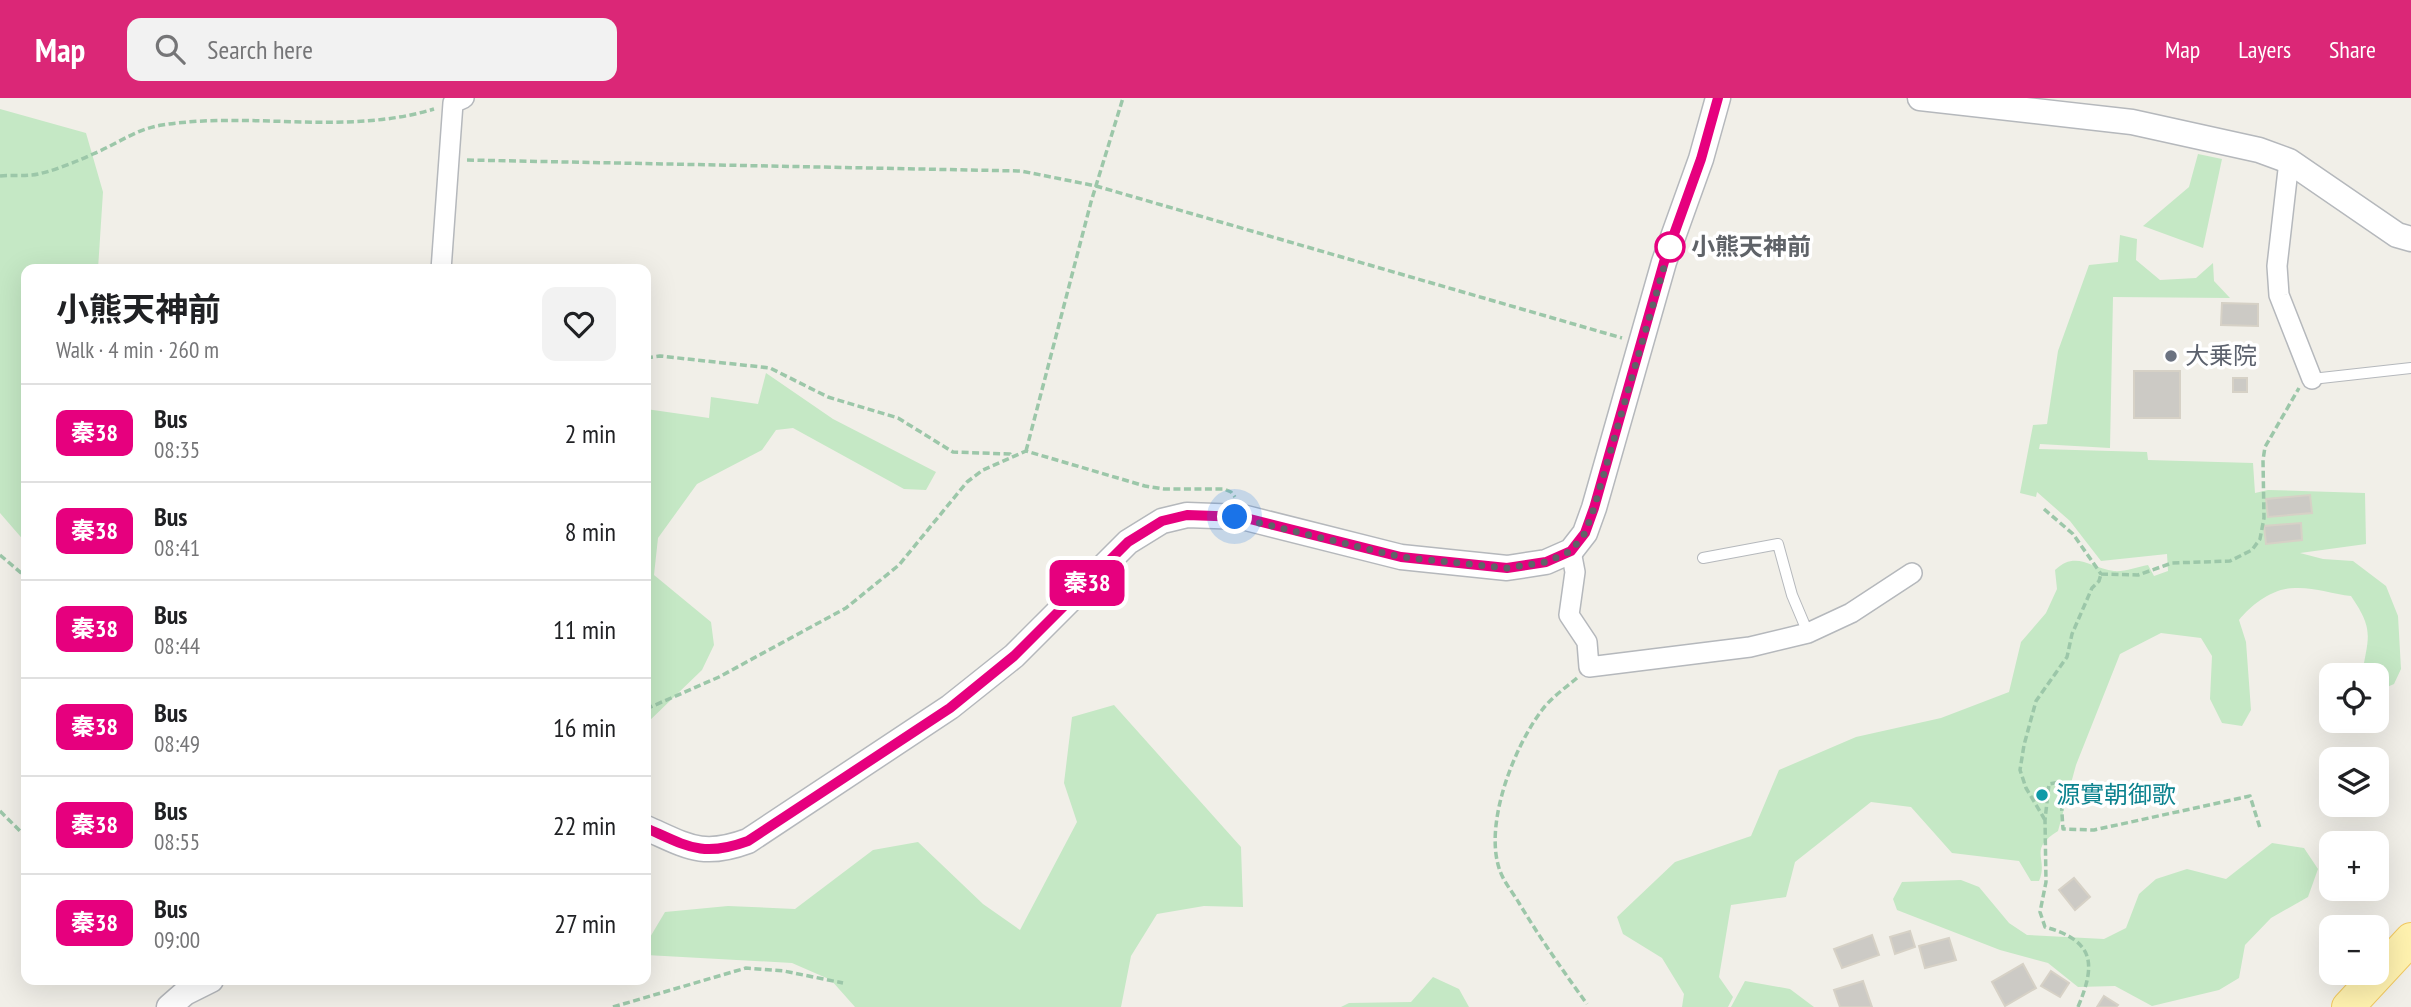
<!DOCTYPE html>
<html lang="en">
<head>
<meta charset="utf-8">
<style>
  :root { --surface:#fff; --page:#f2f2f2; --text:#202124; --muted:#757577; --line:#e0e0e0; --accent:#db2777 }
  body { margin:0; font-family:"PT Sans Narrow","Noto Sans JP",sans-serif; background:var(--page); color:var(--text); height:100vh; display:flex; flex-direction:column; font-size:26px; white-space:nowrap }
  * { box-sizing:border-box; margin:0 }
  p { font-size:23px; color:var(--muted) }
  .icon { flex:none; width:38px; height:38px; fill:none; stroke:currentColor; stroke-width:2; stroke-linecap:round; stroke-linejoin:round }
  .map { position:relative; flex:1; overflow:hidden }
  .side { position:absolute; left:21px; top:166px; width:630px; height:721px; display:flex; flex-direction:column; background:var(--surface); border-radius:14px; box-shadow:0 7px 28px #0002 }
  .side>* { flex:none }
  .badge { padding:0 14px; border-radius:10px; font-size:24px; line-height:46px }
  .controls { position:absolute; left:2319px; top:565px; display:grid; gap:14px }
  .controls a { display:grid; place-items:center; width:70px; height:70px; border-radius:14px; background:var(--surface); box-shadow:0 7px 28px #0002; font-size:35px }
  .you { position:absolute; width:35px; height:35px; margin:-18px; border:5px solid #fff; border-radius:50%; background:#1a73e8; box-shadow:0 0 0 10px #1a73e833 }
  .map>.badge { position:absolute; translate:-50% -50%; box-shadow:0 0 0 4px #fff }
  .round { display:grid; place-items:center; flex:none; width:74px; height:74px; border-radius:14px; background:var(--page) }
  .overview { display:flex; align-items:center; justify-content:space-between; height:119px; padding:0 35px }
  h1 { font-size:33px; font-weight:700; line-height:52px }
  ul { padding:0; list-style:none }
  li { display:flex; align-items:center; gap:21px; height:98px; padding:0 35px; border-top:2px solid var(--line) }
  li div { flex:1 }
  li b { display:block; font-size:26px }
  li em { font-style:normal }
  li .badge { min-width:77px; font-weight:700; text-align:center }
  header { display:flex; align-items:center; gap:42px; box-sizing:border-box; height:98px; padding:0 35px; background:var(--accent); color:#fff }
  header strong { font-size:33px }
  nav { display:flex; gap:38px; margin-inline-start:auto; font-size:24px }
  .search { width:490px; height:63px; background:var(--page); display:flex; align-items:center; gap:18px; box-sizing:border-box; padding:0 24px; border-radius:14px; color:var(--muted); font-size:26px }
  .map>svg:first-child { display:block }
</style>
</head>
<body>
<header>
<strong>Map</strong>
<div class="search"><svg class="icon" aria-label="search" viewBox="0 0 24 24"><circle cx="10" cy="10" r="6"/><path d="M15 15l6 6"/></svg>Search here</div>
<nav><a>Map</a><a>Layers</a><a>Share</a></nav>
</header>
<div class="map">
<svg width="2411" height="909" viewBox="0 0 2411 909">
  <rect width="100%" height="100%" fill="#f1efe8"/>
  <path fill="#c5e8c5" d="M0,11L86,35L103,94L98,171L26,172V445L0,415Z
    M2198,56L2222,61L2203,150L2143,128L2189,89Z
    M2120,137L2137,141L2136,162L2160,182L2196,180L2213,165L2214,183L2230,200L2113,199L2110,350L2040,346L2039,351L2147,354L2148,362L2253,365L2255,395L2268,392L2365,395L2366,446L2300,455L2323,461L2353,463L2386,488L2398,518L2401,571L2394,586L2378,593L2376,578L2362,577C2368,539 2375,533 2351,498C2333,496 2313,489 2295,490C2273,490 2252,506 2239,522L2246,544L2251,612L2242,628L2222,625L2210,601L2212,558L2201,540L2161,535L2120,556L2076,667L2058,733C2027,752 2049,760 2039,783H2031L2019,763L1952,755L1911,709L1871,704L1795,764L1786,799L1731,807L1719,879L1733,899L1728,909H1682L1684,896L1662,860L1623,836L1617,819L1675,764L1751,738L1779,672L1856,639L1941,620L2009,594L2021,544L2046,515L2057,491L2055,472C2076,452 2090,470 2114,473C2124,474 2137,469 2148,467L2154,478L2168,473L2167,456L2101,463L2070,423L2037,394L2036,399L2020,395L2033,327L2047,326L2058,253L2089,167L2118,164Z
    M766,275L833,321L936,374L926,392L904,391L793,330L776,332L762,352L697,386L658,440L654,477L711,524L714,547L702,572L646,626V311L709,320L711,299L758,306Z
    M1114,607L1241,749L1243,809L1204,808L1157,816L1131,858L1121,909H855L831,882L792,865L646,857V846L665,814L728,808L795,811L873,752L918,744L983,806L1020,832L1077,724L1064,685L1072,619Z
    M2272,745L2304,750L2318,771L2308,799L2271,820L2245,847L2239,880L2219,892L2152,908L2115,888L2078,889L2048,865L2000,852L1897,812L1893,801L1902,784L1961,782L1979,789L2009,825L2027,837L2104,841L2126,830L2139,796L2156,781L2187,771L2226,781Z
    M1433,879L1459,891L1469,909H1341L1349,905L1411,904Z
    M1745,883L1790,891L1814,909H1731Z"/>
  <path fill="#cccac5" stroke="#d6d1c6" stroke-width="2" d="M2222,205L2258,206V228L2221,227Z
    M2134,273H2180V320H2134Z
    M2233,280H2247V294H2233Z
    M2310,397L2312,415L2268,419L2266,401Z
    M2301,425L2302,442L2266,446L2264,428Z
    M2074,780L2090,799L2075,812L2059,792Z
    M1910,833L1915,849L1895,856L1890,839Z
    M1872,837L1879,857L1842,870L1834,851Z
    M1949,840L1956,862L1925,870L1919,848Z
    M2023,866L2036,890L2005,908L1992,884Z
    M2051,873L2069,885L2060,899L2041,888Z
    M1863,883L1872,909H1840L1834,892Z
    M2104,898L2118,907L2116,909H2097Z"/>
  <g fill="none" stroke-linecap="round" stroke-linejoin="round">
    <defs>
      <path id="service" d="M2312,281L2411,270
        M1703,460L1778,446L1792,497L1808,535"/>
      <path id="minor" d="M2289,63L2277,168L2279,197L2312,281
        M441,172L453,5L464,0
        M1571,453L1575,474L1569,517L1587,544L1589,569L1750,549L1808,535L1851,515L1912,475"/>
      <path id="tertiary" d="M1920,0L2132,24L2259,52L2289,63L2397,137L2411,141
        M646,730C687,748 702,760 748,743L950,609L1014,558L1128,444L1162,423L1187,417L1242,419L1401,459L1507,470L1546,464L1571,453L1585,435L1594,410L1664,164L1701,61L1718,0
        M169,909L185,895L211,882"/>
      <path id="primary" d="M2348,909L2411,841"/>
    </defs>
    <use href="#service" stroke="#b5b8bc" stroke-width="12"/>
    <use href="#minor" stroke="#b5b8bc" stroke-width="22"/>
    <use href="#tertiary" stroke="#b5b8bc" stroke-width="27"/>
    <use href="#primary" stroke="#f2c960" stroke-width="34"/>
    <path stroke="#9cc7a9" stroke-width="3.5" stroke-dasharray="7 3.5" stroke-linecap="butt" d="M467,62L1021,73L1096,88L1622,240
      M0,78C11,77 22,78 32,77C49,75 78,63 93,56C117,46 136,31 162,27C252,13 345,38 434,11
      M646,260L660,258L770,270L828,299L898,320L953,354L1010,356L1011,359
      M1026,353L1091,104L1123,0
      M2044,411L2073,436L2101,476
      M0,457L26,479
      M2101,476L2138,477L2172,465L2230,463L2252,452L2260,441L2264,420L2263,362L2265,349L2299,290
      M1577,580C1565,590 1551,600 1542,612C1514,649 1483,727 1500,773C1504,784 1513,795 1519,805C1540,840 1563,873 1587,906
      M646,611L719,579L846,510L899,467L967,384L983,372L1026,353L1145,388L1164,391H1224L1231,394L1235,399
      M0,713L26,739
      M2045,722L2026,690L2020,672L2024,647L2036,603L2067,559L2072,536L2092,490L2099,483L2101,476
      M613,909L746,870L784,873L843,885
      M2078,909C2096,866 2095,843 2045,829L2040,814L2046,784L2045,722L2049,686L2060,684L2063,731L2094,732L2250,698L2260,730"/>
    <use href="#service" stroke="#fff" stroke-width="10"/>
    <use href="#minor" stroke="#fff" stroke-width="19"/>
    <use href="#tertiary" stroke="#fff" stroke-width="24"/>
    <use href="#primary" stroke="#fff2af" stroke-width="32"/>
  </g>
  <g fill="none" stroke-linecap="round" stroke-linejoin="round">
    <defs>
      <path id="line" d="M646,730C687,748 702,760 748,743L950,610L1014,558L1128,444L1162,423L1187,417L1242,419L1401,459L1507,470L1546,464L1571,453L1585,435L1594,410L1664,164L1701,61L1718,0"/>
    </defs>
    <use href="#line" stroke="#fff" stroke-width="16"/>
    <use href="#line" stroke="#e6007e" stroke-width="10"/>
    <path stroke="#5f6368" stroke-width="7" stroke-dasharray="0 12.6" d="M1235,419L1401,459L1507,470L1546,464L1571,453L1585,435L1594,410L1673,138L1670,149"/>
  </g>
  <circle fill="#fff" stroke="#e6007e" stroke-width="3.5" cx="1670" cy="149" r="14"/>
  <circle fill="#6b7280" stroke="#fff" stroke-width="2.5" cx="2171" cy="258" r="7"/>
  <circle fill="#0f9aa8" stroke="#fff" stroke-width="2.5" cx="2042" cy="697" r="7"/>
  <g text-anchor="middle" stroke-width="7" stroke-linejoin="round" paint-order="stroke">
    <g font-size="24" font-weight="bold" fill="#5f6368" stroke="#fff" text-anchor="start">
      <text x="1691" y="157">小熊天神前</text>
    </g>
    <g font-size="24" fill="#5b616d" stroke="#fff" text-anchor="start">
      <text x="2185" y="266">大乗院</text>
    </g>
    <g font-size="24" fill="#0d838f" stroke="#fff" text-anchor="start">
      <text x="2056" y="705">源實朝御歌</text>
    </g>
  </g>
</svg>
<div class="controls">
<a><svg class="icon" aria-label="locate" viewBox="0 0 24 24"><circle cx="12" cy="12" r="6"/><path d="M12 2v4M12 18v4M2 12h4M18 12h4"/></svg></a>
<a><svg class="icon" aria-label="layers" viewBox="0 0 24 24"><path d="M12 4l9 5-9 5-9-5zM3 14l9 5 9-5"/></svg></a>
<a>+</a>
<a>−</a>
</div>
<div class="you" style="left:1235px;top:419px"></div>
<b class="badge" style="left:1087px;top:485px;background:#e6007e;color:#fff">秦38</b>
<section class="side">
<div class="overview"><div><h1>小熊天神前</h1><p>Walk · 4 min · 260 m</p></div><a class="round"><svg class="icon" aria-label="heart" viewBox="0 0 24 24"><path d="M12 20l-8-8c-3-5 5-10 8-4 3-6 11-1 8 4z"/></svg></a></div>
<ul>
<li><span class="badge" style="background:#e6007e;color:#fff">秦38</span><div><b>Bus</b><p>08:35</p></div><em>2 min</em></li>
<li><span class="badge" style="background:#e6007e;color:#fff">秦38</span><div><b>Bus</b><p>08:41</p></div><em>8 min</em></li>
<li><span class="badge" style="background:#e6007e;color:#fff">秦38</span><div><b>Bus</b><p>08:44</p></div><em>11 min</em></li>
<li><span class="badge" style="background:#e6007e;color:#fff">秦38</span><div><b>Bus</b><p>08:49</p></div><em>16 min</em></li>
<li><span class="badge" style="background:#e6007e;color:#fff">秦38</span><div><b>Bus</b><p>08:55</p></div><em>22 min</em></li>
<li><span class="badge" style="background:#e6007e;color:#fff">秦38</span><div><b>Bus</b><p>09:00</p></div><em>27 min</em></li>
</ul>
</section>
</div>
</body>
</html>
